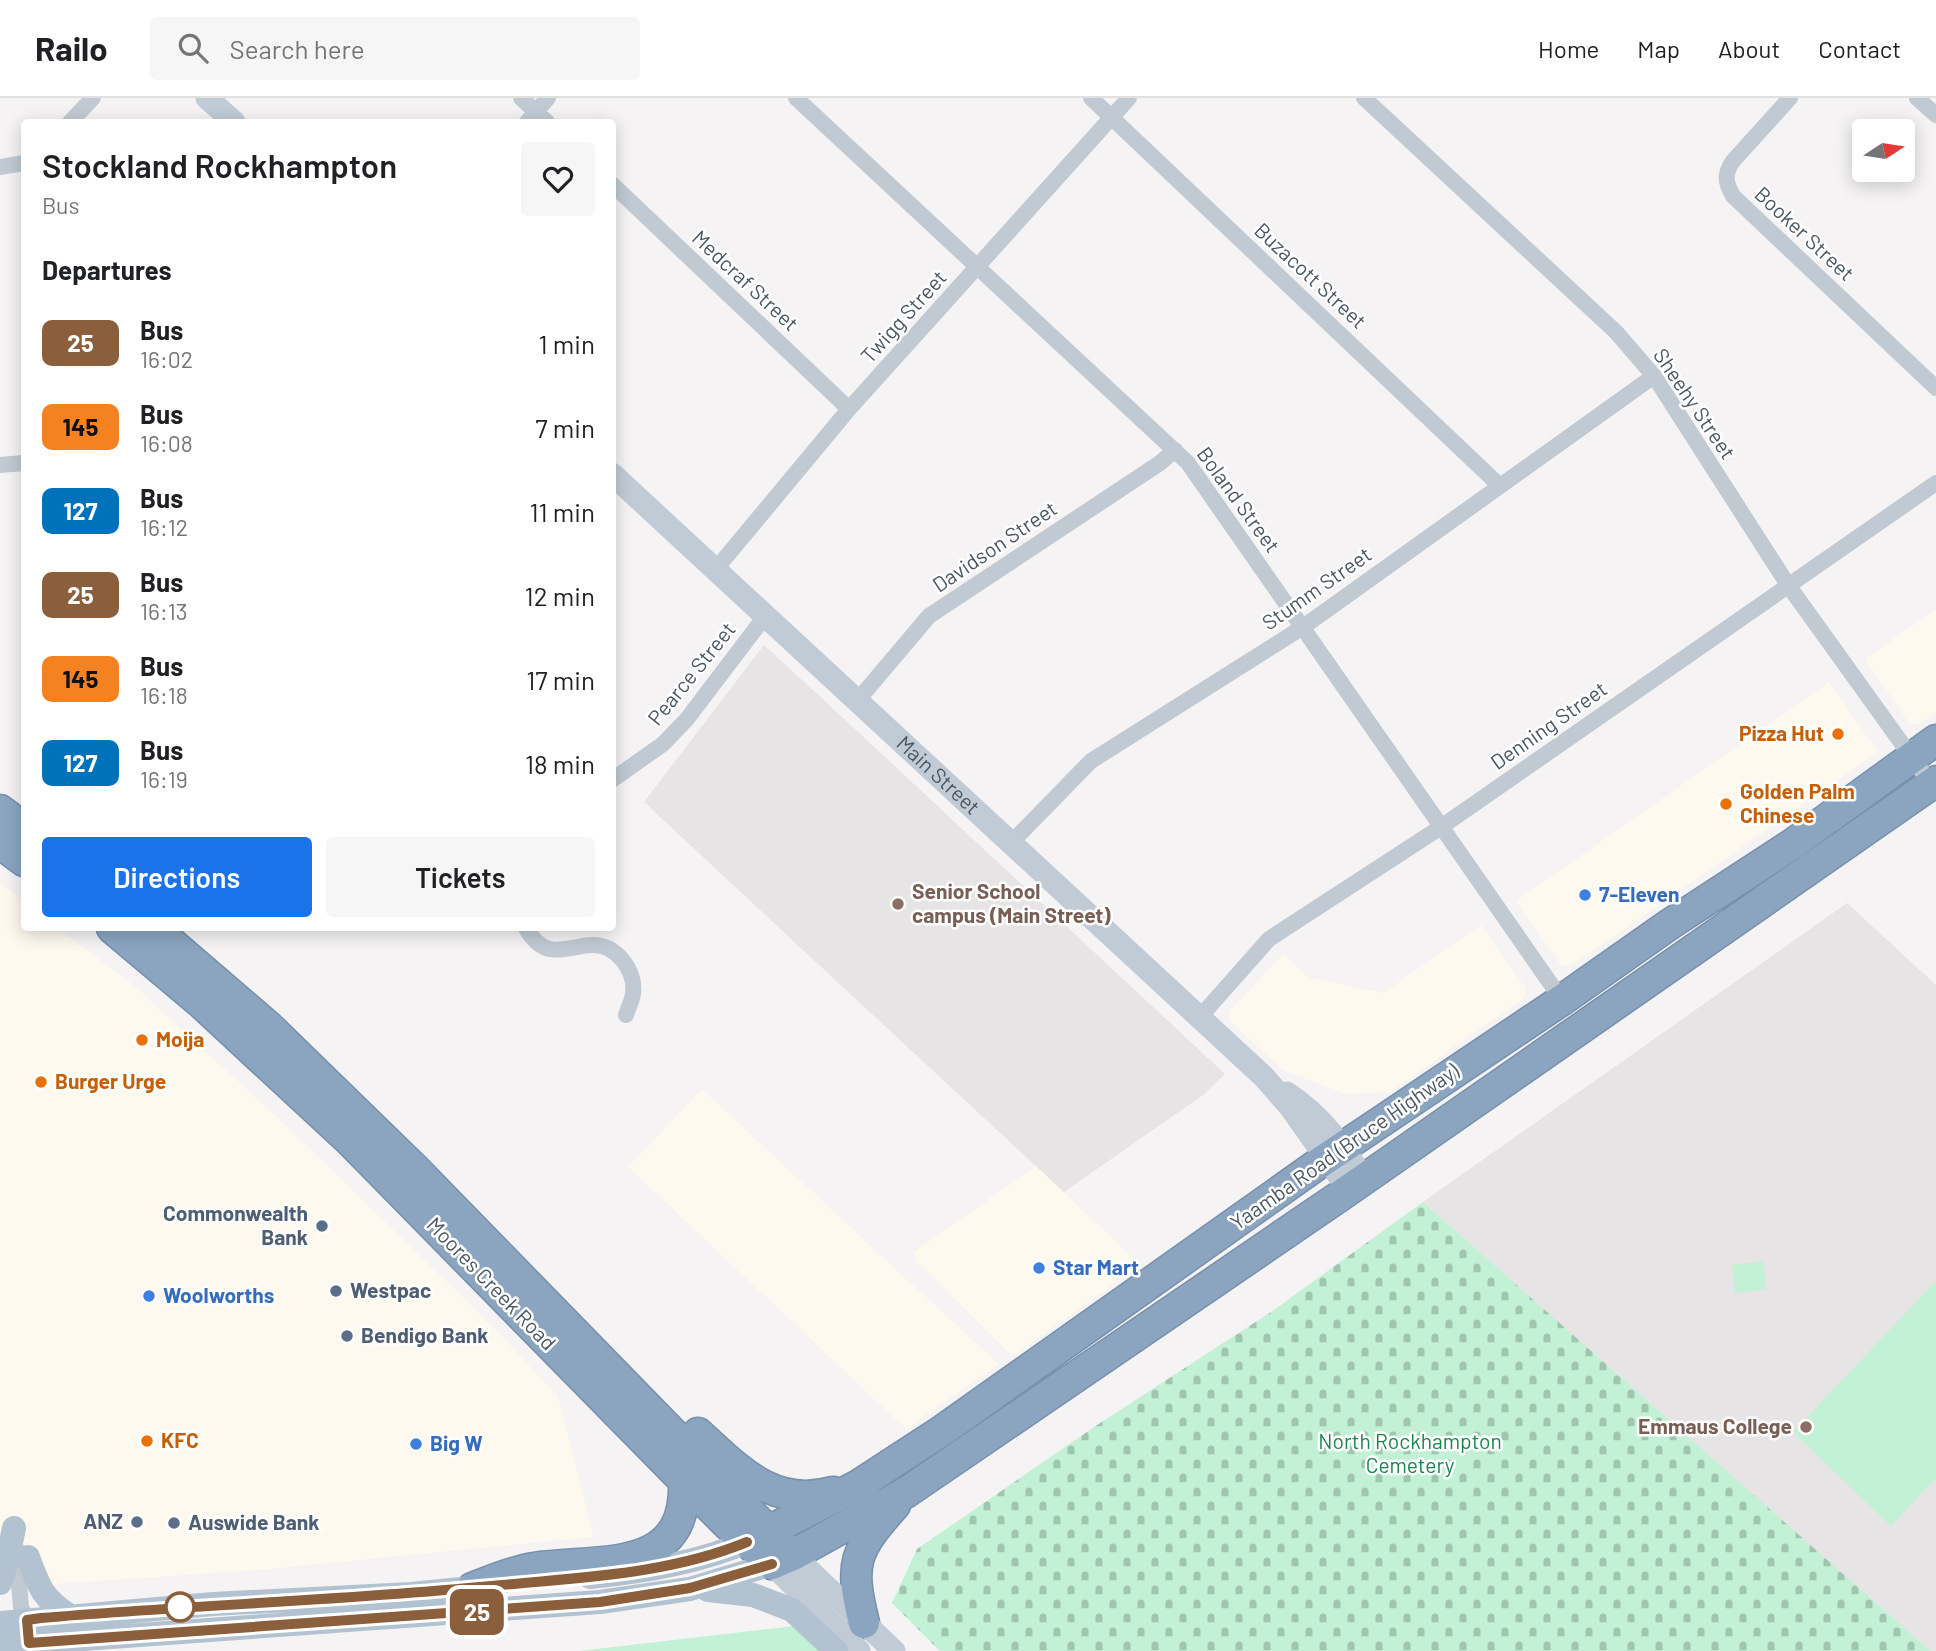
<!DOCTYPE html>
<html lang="en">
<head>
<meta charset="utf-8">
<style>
  :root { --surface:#fff; --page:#f6f6f6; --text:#202124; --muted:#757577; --line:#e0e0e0; --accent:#1a73e8 }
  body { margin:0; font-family:Barlow,sans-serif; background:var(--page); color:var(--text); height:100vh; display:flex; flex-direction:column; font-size:26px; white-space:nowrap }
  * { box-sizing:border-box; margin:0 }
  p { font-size:23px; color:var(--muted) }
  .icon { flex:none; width:38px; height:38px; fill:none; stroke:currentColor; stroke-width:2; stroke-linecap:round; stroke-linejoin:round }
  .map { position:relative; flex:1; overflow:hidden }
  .panel { position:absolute; left:21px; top:21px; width:595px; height:812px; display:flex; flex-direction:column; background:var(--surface); border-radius:7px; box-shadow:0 4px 18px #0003 }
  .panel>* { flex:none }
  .badge { padding:0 14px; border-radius:10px; font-size:24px; line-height:46px }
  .needle { width:46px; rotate:78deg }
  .tools { position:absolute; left:1852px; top:21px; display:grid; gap:14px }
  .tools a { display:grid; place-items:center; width:63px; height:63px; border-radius:7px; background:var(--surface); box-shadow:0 4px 18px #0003; font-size:35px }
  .map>.badge { position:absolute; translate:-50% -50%; box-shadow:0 0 0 4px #fff }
  h2 { padding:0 21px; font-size:26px; line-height:63px }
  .round { display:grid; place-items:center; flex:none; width:74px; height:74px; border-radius:7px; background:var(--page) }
  .summary { display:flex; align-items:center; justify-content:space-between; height:119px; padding:0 21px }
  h1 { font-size:33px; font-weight:600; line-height:52px }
  .action { display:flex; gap:14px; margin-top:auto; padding:14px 21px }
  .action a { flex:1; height:80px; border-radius:7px; background:var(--accent); color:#fff; font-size:28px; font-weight:600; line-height:80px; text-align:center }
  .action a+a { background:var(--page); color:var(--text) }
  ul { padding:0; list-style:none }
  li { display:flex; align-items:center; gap:21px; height:84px; padding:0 21px }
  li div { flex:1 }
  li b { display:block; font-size:26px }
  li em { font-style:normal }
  li .badge { min-width:77px; font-weight:700; text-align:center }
  header { display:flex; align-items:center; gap:42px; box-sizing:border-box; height:98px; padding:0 35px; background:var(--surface); border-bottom:2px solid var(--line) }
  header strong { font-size:33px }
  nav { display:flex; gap:38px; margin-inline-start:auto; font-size:24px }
  .search { width:490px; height:63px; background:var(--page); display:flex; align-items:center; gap:18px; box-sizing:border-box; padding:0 24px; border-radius:7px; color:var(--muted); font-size:26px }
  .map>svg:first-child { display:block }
</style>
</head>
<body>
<header>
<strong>Railo</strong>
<div class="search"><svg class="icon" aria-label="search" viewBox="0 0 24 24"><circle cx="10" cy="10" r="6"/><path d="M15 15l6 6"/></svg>Search here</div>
<nav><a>Home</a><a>Map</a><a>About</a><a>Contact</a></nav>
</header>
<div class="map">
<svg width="1936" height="1553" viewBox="0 0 1936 1553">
  <defs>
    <pattern id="cemetery-stones" width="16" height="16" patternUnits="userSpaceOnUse" patternTransform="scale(1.75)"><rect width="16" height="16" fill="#c3f1d5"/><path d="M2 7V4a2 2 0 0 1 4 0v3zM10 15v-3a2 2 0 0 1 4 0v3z" fill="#a0c6b0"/></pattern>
  </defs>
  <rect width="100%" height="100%" fill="#f5f3f3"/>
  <path fill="#fdf9ef" d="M1936,511V614L1918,627L1909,625L1865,561Z
    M1829,584L1878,654L1570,869L1561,867L1516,803Z
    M0,785L24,804V830H58L133,887L293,1034L491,1227L558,1298L594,1439L257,1472L0,1490Z
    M1481,827L1526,891L1524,900L1390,994L1345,996L1283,972L1230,923L1229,914L1283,856L1308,879L1383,895Z
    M702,991L902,1177L999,1266L906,1331L628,1069Z
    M1036,1068L1141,1167L1012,1258L917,1164L914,1154Z"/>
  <path fill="#e6e4e5" d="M764,547L842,619L1225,976L1203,997L1064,1094L819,867L644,704Z
    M1847,805L1936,887V1553H1929L1423,1104Z"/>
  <path fill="url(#cemetery-stones)" d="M1423,1104L1930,1553H940L892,1505L917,1451L1097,1327L1271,1214Z"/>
  <path fill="#c3f1d5" d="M1763,1163L1766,1191L1735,1195L1732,1167Z
    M1936,1183V1380L1891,1428L1793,1334Z
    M804,1527L830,1553H579Z"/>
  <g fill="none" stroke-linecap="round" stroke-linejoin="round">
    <defs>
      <path id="highway" d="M0,712L24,730
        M0,745L24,763
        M112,830L200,904L350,1043L684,1383L728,1427L772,1466L793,1457L907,1394L1340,1098L1936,683
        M154,830L269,929L414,1070L782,1447
        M698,1335C738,1371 773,1411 833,1394
        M747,1444L857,1388L943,1332L1318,1066L1562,902L1670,826L1791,747L1936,642
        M472,1490C491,1483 513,1473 534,1470C599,1460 688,1478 684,1383
        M864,1525C849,1465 854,1453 895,1407"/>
    </defs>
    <use href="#highway" stroke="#7690ad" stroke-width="33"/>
    <path stroke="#c1cad2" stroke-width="16" d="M521,0L547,24
      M796,0L1188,365L1562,902
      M1091,0L1499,387
      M1364,0L1616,234L1654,278L1788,487L1931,686
      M1790,0L1733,63C1724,76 1725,84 1733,98L1936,290
      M1917,0L1936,17
      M70,24L93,0
      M527,24L548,0
      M0,69L24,65
      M612,86L849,311
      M0,367L24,365
      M716,471L849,311L1129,0
      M858,602L929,518L1160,365L1175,352
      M612,682L663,646L687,621L766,517
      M1011,745L1091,663L1303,529L1654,278
      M526,830C531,839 539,848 549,851C563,854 579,847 593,847C617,847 636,873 633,896C632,903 628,910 626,917
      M1199,920L1269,841L1441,729L1936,385
      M16,1449L21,1509L27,1522"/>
    <g stroke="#c1cbd6" stroke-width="23">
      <path d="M207,0L234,24"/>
      <path id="s1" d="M612,376L1264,979L1291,1010L1349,1092"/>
      <path d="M1287,995C1323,1019 1340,1045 1364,1081"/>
      <path d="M793,1457L894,1553"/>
      <path d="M772,1466L859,1553"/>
    </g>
    <path stroke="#b3c2d1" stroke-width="24" d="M28,1459C39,1489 42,1500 70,1518
      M590,1479C644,1474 697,1465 747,1444
      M0,1485L7,1463L14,1430
      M708,1492L753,1497L792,1512L836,1553
      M0,1525L213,1506L411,1496L491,1488
      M0,1547L600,1504L690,1491L772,1466"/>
    <use href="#highway" stroke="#8ba5c1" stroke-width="30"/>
  </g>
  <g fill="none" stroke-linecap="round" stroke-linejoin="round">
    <defs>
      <path id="line" d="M747,1444C669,1476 585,1479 502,1487C349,1502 195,1507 41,1520L27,1522L29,1545L600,1504L690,1490L772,1466"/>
    </defs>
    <use href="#line" stroke="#fff" stroke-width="16"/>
    <use href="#line" stroke="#8b5e3c" stroke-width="10"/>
  </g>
  <g fill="#e8710a" stroke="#fff" stroke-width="2.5">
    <circle cx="1838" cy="636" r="7"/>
    <circle cx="1726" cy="706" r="7"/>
    <circle cx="142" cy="942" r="7"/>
    <circle cx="41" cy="984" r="7"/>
    <circle cx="147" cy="1343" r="7"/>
  </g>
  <g fill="#3f7fe0" stroke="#fff" stroke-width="2.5">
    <circle cx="1585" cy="797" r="7"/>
    <circle cx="1039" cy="1170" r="7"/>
    <circle cx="149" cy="1198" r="7"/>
    <circle cx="416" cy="1346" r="7"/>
  </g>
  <g fill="#8d6e63" stroke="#fff" stroke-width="2.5">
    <circle cx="898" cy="806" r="7"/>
    <circle cx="1806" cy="1329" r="7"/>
  </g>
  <g fill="#5c6f8a" stroke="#fff" stroke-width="2.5">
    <circle cx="322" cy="1128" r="7"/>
    <circle cx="336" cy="1193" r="7"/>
    <circle cx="347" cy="1238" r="7"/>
    <circle cx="137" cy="1424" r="7"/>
    <circle cx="174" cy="1425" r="7"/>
  </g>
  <circle fill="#fff" stroke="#8b5e3c" stroke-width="3.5" cx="180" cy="1509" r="14"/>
  <g text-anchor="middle" stroke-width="5" stroke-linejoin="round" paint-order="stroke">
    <g font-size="21" fill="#4a5661" stroke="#fff">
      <text transform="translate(1804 136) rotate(43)" y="7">Booker Street</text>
      <text transform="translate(1310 178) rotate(43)" y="7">Buzacott Street</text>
      <text transform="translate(745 183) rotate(43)" y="7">Medcraf Street</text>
      <text transform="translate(904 219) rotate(-48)" y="7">Twigg Street</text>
      <text transform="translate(1694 306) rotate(56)" y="7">Sheehy Street</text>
      <text transform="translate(1238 402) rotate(54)" y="7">Boland Street</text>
      <text transform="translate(995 449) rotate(-34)" y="7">Davidson Street</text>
      <text transform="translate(1317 491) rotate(-35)" y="7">Stumm Street</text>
      <text transform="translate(692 576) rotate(-51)" y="7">Pearce Street</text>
      <text transform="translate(1549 628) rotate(-35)" y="7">Denning Street</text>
      <text dy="7" stroke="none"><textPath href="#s1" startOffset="444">Main Street</textPath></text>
      <text transform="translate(1345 1049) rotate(-35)" y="7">Yaamba Road (Bruce Highway)</text>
      <text transform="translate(491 1186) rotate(46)" y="7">Moores Creek Road</text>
    </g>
    <g font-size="21" font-weight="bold" fill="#c56008" stroke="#fff" text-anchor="start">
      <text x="1824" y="643" text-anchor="end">Pizza Hut</text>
      <text x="1740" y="701">Golden Palm<tspan x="1740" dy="24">Chinese</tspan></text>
      <text x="156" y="949">Moija</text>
      <text x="55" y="991">Burger Urge</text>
      <text x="161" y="1350">KFC</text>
    </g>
    <g font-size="21" font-weight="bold" fill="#785e54" stroke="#fff" text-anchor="start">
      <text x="912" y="801">Senior School<tspan x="912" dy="24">campus (Main Street)</tspan></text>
      <text x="1792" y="1336" text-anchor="end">Emmaus College</text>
    </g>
    <g font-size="21" font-weight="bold" fill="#366cbe" stroke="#fff" text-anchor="start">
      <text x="1599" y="804">7-Eleven</text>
      <text x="1053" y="1177">Star Mart</text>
      <text x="163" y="1205">Woolworths</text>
      <text x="430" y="1353">Big W</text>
    </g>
    <g font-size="21" font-weight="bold" fill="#4e5e75" stroke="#fff" text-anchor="start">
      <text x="308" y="1123" text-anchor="end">Commonwealth<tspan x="308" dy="24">Bank</tspan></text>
      <text x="350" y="1200">Westpac</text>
      <text x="361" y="1245">Bendigo Bank</text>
      <text x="123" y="1431" text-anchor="end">ANZ</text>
      <text x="188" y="1432">Auswide Bank</text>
    </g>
    <g font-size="21" fill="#17864f" stroke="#fff">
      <text x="1410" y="1351">North Rockhampton<tspan x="1410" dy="24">Cemetery</tspan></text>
    </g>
  </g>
</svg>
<div class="tools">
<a><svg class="needle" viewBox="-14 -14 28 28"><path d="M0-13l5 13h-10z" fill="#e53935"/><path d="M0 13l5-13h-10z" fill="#757577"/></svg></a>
</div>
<b class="badge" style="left:477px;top:1514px;background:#8b5e3c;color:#fff">25</b>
<section class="panel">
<div class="summary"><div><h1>Stockland Rockhampton</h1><p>Bus</p></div><a class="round"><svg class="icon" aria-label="heart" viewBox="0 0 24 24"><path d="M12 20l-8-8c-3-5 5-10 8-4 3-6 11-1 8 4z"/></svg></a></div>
<h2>Departures</h2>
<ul>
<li><span class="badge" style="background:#8b5e3c;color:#fff">25</span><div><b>Bus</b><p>16:02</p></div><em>1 min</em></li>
<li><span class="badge" style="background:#f58220;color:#111">145</span><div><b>Bus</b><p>16:08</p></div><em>7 min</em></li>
<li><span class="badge" style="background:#0072bc;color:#fff">127</span><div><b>Bus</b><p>16:12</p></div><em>11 min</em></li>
<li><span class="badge" style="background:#8b5e3c;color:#fff">25</span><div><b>Bus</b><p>16:13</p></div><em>12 min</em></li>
<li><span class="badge" style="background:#f58220;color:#111">145</span><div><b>Bus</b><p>16:18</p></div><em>17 min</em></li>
<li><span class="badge" style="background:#0072bc;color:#fff">127</span><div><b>Bus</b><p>16:19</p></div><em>18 min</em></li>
</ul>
<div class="action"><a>Directions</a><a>Tickets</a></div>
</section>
</div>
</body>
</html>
